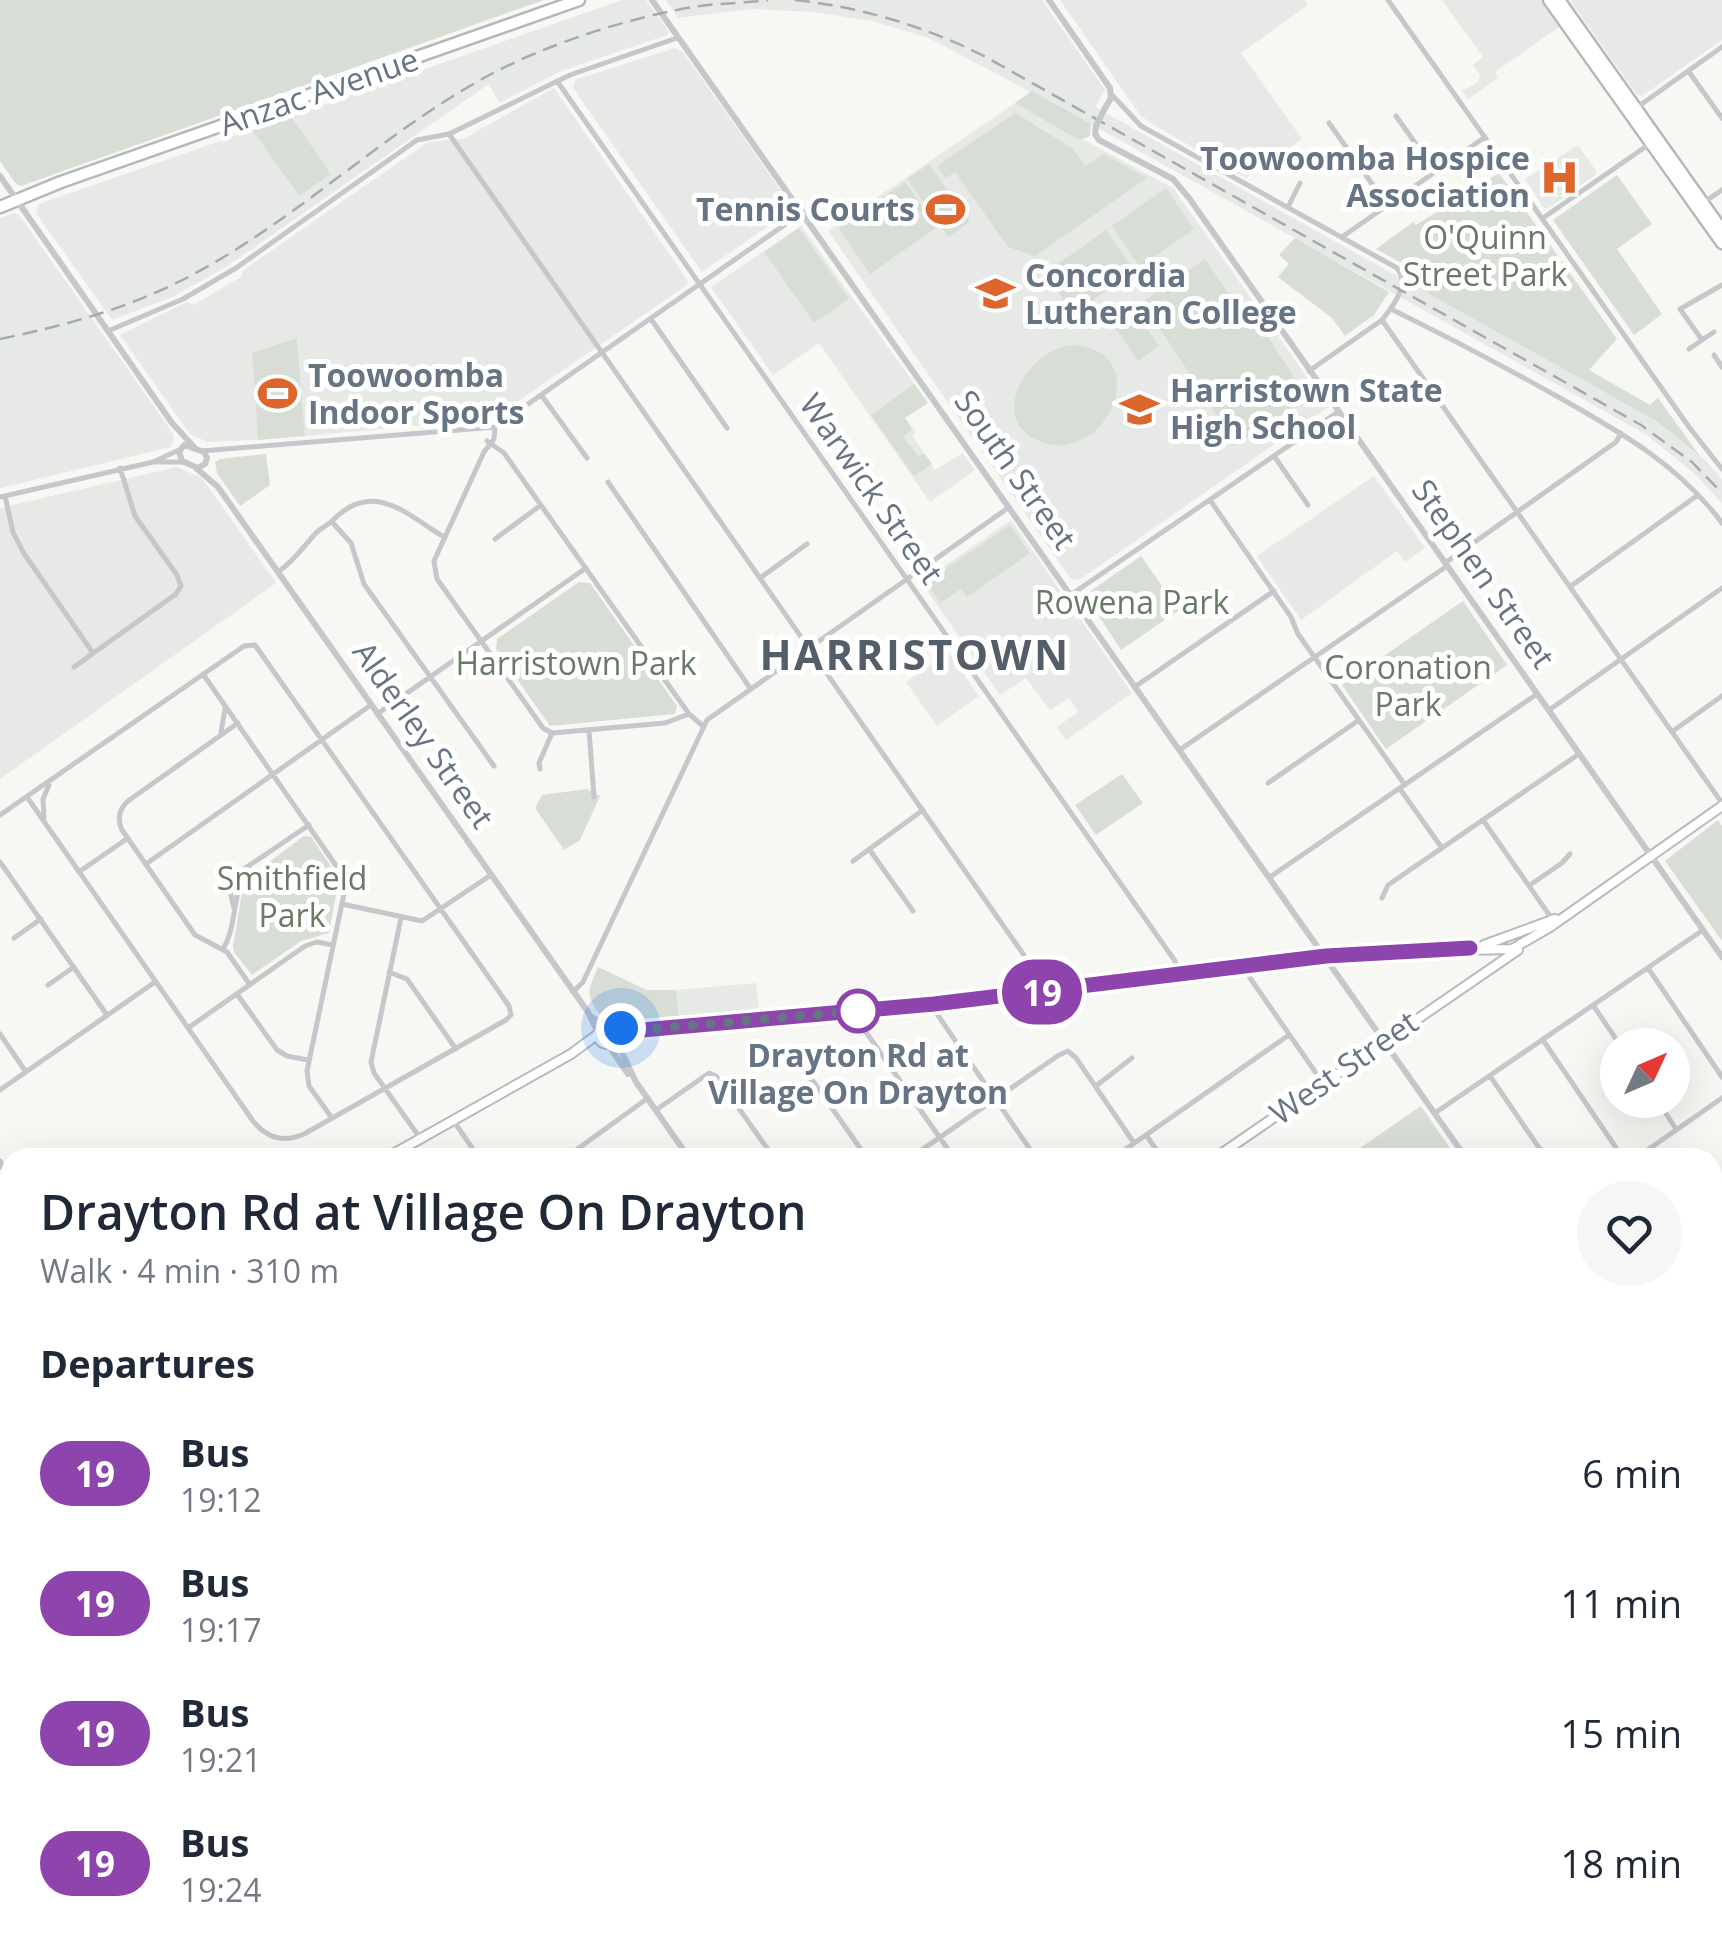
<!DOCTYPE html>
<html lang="en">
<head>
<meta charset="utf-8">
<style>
  :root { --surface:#fff; --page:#f6f6f7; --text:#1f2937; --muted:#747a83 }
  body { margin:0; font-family:"Open Sans",sans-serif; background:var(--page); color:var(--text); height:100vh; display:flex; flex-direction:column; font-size:38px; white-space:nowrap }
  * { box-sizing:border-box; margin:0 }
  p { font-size:32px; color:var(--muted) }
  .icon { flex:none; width:55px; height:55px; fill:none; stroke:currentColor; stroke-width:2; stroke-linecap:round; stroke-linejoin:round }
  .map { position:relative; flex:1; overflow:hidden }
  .drawer { position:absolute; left:0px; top:1148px; width:1722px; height:802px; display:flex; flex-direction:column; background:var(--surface); border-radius:30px 30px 0 0; box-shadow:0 10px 40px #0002 }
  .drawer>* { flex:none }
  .badge { padding:0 20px; border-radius:32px; font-size:35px; line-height:65px }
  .needle { width:65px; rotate:46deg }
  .buttons { position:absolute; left:1600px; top:1028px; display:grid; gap:20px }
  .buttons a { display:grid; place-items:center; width:90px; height:90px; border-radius:50%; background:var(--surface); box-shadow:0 10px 40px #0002; font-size:50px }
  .you { position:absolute; width:50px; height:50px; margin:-25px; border:8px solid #fff; border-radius:50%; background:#1a73e8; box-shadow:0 0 0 15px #1a73e833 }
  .map>.badge { position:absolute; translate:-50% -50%; box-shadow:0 0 0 5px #fff }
  h2 { padding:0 40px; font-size:38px; line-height:90px }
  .round { display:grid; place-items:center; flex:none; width:105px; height:105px; border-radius:52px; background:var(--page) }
  .head { display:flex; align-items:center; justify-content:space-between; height:170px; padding:0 40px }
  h1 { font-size:48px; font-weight:600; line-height:75px }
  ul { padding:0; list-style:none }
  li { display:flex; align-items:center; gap:30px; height:130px; padding:0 40px }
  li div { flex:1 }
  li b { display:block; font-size:38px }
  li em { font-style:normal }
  li .badge { min-width:110px; font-weight:700; text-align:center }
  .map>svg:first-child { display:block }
</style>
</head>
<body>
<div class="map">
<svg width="1722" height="1948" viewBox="0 0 1722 1948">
  <rect width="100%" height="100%" fill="#f7f7f4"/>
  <path fill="#e7e9e7" d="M622,0H646L669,32L667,35L561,71L499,103L489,84L226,267L172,297L112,320L36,213L39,204L252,130L299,196L331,174L291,116Z
    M666,0H1042L1105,90L1095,107L1656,421L1706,461L1722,479V503L1694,473L1647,435L1091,124L929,38L872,21L814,12L751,9L678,18Z
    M1060,0H1304L1308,5L1241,53L1302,139L1246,178L1152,124L1140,115Z
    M1442,0H1540L1559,27L1495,72L1498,78L1468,99L1461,89H1467L1479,81L1480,75L1473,65L1483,57Z
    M1570,0H1722V40L1642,96L1637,95Z
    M675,48L683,52L791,205L790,211L702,272L573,88L575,80Z
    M554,88L688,281L687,285L492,419L305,436L297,338L252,353L258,440L208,442L190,434L120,335L187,302L194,305L242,276V271L428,142L463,139Z
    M1015,103L1173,188L1328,407L1079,580L1071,579L828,231Z
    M1578,145L1596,171L1595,175L1549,208H1544L1525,179Z
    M14,213L19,215L172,432L174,439L171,447L0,488V218Z
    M801,226L928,403L905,418L916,432L912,435L935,470L963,453L975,470L930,502L819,343L773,375L711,287Z
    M177,467L202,478L276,583L0,779V508Z
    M1374,476L1425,548L1405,562L1397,551L1301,620L1257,556Z
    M1011,520L1132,693L1066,740L1057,727L1078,712L1069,698L1050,710L1026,678L1000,695L921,582Z
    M948,652L979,696L937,726L906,682Z
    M756,983L759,1008L755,1013L679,1020L676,990Z"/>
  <path fill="#d8ded5" d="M0,0H544L21,186L16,184L0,161Z
    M1032,91L1091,124L1090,136L1079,140L1015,103Z
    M1015,113L1072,148L1085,166L1104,154L1147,178L1035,256L1008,247L955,172L946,178L937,166Z
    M291,116L331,174L299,196L252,130Z
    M929,164L970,222L948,237L907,179Z
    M1499,173L1617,339L1589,370L1650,405L1658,398L1700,456L1656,421L1413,285L1419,276L1416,271L1376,249L1413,222L1416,225Z
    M1617,175L1652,224L1617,249L1662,314L1634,335L1553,220Z
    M905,182L937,227L870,274L838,228Z
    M1166,188L1194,229L1140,267L1112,226Z
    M799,228L849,299L814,323L764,252Z
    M1106,230L1135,271L1073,314L1045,273Z
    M1295,238L1389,292L1374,315L1345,336L1332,318L1278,277L1289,264L1279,255Z
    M1205,259L1231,297L1251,311L1307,397L1237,445L1142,302Z
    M1130,304L1159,346L1138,361L1109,319Z
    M297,338L305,436L258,440L252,353Z
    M1073,345C1155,351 1109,459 1048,444C984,428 1021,351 1073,345Z
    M914,384L928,403L905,418L912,429L903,436L918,456L924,453L932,464L914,476L871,415Z
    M266,454L270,485L240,506L217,473L215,462L220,459Z
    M1010,525L1030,553L967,597L961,589L940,603L926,582Z
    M1141,556L1179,610L1121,650L1085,595Z
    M579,582L590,583L677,706L675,714L550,726L496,649L497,639Z
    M1463,601L1507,665L1386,749L1342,685Z
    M1122,774L1143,803L1096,835L1075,805Z
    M587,789L600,796L580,840L564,850L535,808L542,795Z
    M1718,820L1722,826V941L1665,861Z
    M304,836L311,837L339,878L329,933L301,941L252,975L234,952L233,946L244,881Z
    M598,967L647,990H676L679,1020L626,1024L603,1019C586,995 586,994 598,967Z
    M1421,1106L1456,1157H1347Z
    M897,1940H1041L1037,1948H891Z"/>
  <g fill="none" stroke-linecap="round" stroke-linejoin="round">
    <path stroke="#bcc5ca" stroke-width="2.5" d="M1712,1332L1722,1331"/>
    <defs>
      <path id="secondary" d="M1550,927L1722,806
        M1484,945L1555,919
        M598 1035a9 9 0 1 1 18 0a9 9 0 1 1-18 0Z
        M615,1038L642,1030L934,1004L1361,952L1512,949L1550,927
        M386,1158L571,1054L598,1034
        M1215,1158L1518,950
        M0,1204H10
        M0,1418L10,1432
        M371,1940L377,1948
        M95,1948L106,1940"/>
      <path id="trunk" d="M1549,0L1722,243
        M1559,0L1722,230
        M0,207L61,182L579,0
        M1712,1746L1722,1739
        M1425,1948L1436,1940"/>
    </defs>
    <use href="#secondary" stroke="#b7bbc0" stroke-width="12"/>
    <use href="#trunk" stroke="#b5b8bb" stroke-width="15"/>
    <path stroke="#c5c7cb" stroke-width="5" d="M1388,0L1689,427L1722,469
      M1689,72L1722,118
      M557,81L1175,961L1179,974
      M1112,95L1141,126L1397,268C1411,284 1393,306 1382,320L1309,371
      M1636,108L1722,47
      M1396,116L1435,171
      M1329,123L1387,205
      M449,134L1040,978L1044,991
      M1704,202L1722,190
      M1288,207L1300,183
      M1543,218L1651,143
      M1342,237L1485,137
      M1391,309C1448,337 1505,367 1560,398C1622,433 1679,465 1722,523
      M651,319L727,428
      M1382,320L1722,803
      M108,331L183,299L236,268L417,140L449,134L570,75L677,38
      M1714,332L1702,340L1680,309L1722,285
      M1689,349L1702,340
      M1714,355L1722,367
      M542,396L587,458
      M495,427L494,439L484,452L434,561L437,579L543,728L552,733
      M487,441L504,453L689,714L703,726
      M202,451L495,427L803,212
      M1274,456L1308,505
      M156,462H183
      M608,482L750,688
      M5,496L13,532L23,552L93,653
      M0,497L153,462L179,450
      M1210,500L1291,617L1298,634L1405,785
      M332,522L351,543L364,584L494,766
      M495,539L541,505
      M1445,563L1616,442L1621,433
      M278,572C294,561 303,547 316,533C322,527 329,525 334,519C374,480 406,514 444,537
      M760,578L807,544
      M1571,586L1698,495
      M1072,594L1338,412
      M74,667L176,594L181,586L177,575L135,516L120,468
      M203,674L344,877L345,889L307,1071L309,1086L332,1118
      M1136,686L1274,591
      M1549,710L1722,588
      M377,714L586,568
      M238,723L128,801C119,809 117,819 122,830L195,935L227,952L250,985
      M589,730L594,797
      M1673,731L1722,696
      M221,732L225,709
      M552,733L665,723L689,714
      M1181,749L1447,566
      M540,769L539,763L552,733
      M1268,783L1359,720
      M1400,789L1442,848
      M0,815L244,646L255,645L509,1006L511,1015L506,1020L304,1134C284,1143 267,1138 253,1121L27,797
      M44,818L43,799L49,785
      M1483,820L1550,916L1555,917
      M869,849L913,911
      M853,861L923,810
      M0,862L107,1015
      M146,864L371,705
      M79,872L128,838
      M1270,877L1537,694
      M1530,885L1562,863L1570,854
      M1382,898L1388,885L1579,754
      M342,904L422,921L491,875
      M234,908L229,887L235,875L309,825
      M401,918L371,1062L374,1073L420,1138
      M14,938L41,919
      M223,949C238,925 231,891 249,868
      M1246,966L1250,978L1323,1083
      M1648,968L1722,1077
      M389,972L407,979L456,1049
      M48,985L74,967
      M573,992L583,982L707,720L1008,508
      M237,994L277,1050L287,1056L308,1060
      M934,1004L937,1014L1036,1158
      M1593,1005L1620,1045
      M857,1011L861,1025L954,1158
      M188,1028L305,946L317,942L333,945
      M0,1034L26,1072
      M1543,1040L1623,1158
      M802,1070L813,1081L867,1158
      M1490,1076L1546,1158
      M1096,1086L1132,1058
      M0,1090L155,982
      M1657,1100L1676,1129
      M656,1110L709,1073L716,1076L774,1158
      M1435,1113L1703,930
      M453,1120L479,1158
      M1146,1135L1162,1158
      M565,1158L648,1098
      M910,1158L1059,1055L1068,1051L1076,1058L1134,1143
      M1113,1158L1289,1035
      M1636,1158L1722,1098
      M0,1161L6,1177L5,1204
      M0,1244L10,1259
      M1712,1421L1722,1414
      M0,1484L10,1485
      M0,1546L10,1551
      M1712,1644L1722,1658
      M1712,1670L1722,1663
      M4,1693L10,1649
      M7,1756L10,1733
      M0,1819L10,1816
      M0,1882L10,1879
      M1712,1883L1722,1877
      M191,1940L196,1948
      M222,1940L227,1948
      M294,1940L300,1948
      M583,1940L588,1948
      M629,1940L635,1948
      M699,1940L704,1948
      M768,1940L774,1948
      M838,1940L844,1948
      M1148,1940L1153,1948
      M1599,1940L1605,1948
      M0,1941L10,1932
      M204,1948L216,1940
      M379,1948L390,1940
      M500,1948L511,1940
      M884,1948L889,1940
      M1621,1948L1633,1940"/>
    <path stroke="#c5c7cb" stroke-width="6" d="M652,0L1466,1158
      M1049,0L1110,88L1111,98L1104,110
      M1096,126L1095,134L1099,140L1173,179L1189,198L1722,957
      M0,176L172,423L195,448
      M184,445L204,452L207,458L205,464L198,468L182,461L179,452Z
      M196,468L218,487L588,1012L598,1033
      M592,1017L606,1026
      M615,1038L636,1082L689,1158
      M607,1043L628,1074
      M1712,1454L1722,1468
      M0,1692L10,1693
      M1243,1940L1249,1948"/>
    <use href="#secondary" stroke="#fff" stroke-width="8"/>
    <use href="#trunk" stroke="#fff" stroke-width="10"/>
    <path stroke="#a5aab0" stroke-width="2.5" stroke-dasharray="15 8" stroke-linecap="butt" d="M795,0C861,7 924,26 984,56L1641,425L1692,462L1722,493
      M0,339C68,325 133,307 194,274C297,219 382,134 484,78C543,45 633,16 700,6C723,3 746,3 768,0"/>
    <path stroke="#c5c7cb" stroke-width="6" d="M1096,126L1104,110"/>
  </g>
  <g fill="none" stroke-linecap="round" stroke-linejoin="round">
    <defs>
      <path id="line" d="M613,1028L642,1030L934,1004L1326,956L1470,948"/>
    </defs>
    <use href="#line" stroke="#fff" stroke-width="22"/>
    <use href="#line" stroke="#8e44ad" stroke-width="15"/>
    <path stroke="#677484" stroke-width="10" stroke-dasharray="0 18" d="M621,1028L642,1030L858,1011"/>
  </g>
  <defs>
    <symbol id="hospital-bare" viewBox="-9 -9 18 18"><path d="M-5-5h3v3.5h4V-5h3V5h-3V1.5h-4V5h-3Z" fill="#dd662d" stroke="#fff" stroke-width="2.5" paint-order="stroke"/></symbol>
    <symbol id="stadium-bare" viewBox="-9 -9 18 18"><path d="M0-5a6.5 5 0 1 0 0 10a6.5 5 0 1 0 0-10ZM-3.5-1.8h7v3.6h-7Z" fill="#dd662d" stroke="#fff" stroke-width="2.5" paint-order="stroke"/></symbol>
    <symbol id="school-bare" viewBox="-9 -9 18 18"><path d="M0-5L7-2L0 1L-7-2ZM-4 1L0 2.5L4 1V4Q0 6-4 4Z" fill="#dd662d" stroke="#fff" stroke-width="2.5" paint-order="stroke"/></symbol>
  </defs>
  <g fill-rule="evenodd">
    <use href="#hospital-bare" x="1532" y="150" width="55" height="55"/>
    <use href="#stadium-bare" x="918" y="182" width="55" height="55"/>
    <use href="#school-bare" x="968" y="266" width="55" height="55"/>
    <use href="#stadium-bare" x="250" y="366" width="55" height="55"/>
    <use href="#school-bare" x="1112" y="382" width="55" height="55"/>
  </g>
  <circle fill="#fff" stroke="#8e44ad" stroke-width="5" cx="858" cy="1011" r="20"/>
  <g text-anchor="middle" stroke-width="10" stroke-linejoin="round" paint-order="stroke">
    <g font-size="32" fill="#677484" stroke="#fff">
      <text transform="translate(319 92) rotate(-19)" y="11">Anzac Avenue</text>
      <text transform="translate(1015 470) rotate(55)" y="11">South Street</text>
      <text transform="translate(871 489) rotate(55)" y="11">Warwick Street</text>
      <text transform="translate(1483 574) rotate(55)" y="11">Stephen Street</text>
      <text transform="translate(423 735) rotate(55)" y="11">Alderley Street</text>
      <text transform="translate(1344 1068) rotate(-35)" y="11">West Street</text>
    </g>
    <g font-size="32" font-weight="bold" fill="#677484" stroke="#fff" text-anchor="start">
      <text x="1530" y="170" text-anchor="end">Toowoomba Hospice<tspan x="1530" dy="37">Association</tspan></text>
      <text x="915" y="221" text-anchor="end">Tennis Courts</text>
      <text x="1025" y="287">Concordia<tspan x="1025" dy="37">Lutheran College</tspan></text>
      <text x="308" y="387">Toowoomba<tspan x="308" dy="37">Indoor Sports</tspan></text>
      <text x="1170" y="402">Harristown State<tspan x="1170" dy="37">High School</tspan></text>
    </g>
    <g font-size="32" fill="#687b65" stroke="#fff">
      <text x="1485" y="249">O'Quinn<tspan x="1485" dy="37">Street Park</tspan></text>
      <text x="1132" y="614">Rowena Park</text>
      <text x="576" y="675">Harristown Park</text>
      <text x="1408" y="679">Coronation<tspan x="1408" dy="37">Park</tspan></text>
      <text x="292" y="890">Smithfield<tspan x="292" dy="37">Park</tspan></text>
    </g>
    <g font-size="32" font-weight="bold" fill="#677484" stroke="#fff">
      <text x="858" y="1067">Drayton Rd at<tspan x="858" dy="37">Village On Drayton</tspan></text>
    </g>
    <g font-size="42" font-weight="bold" letter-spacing="2.5" fill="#545e69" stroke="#fff">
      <text x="915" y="670">HARRISTOWN</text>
    </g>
  </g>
</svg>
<div class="buttons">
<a><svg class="needle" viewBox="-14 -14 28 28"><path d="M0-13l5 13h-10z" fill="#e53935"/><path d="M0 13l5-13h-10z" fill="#747a83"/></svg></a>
</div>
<div class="you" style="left:621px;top:1028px"></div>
<b class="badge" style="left:1042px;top:992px;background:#8e44ad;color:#fff">19</b>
<section class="drawer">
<div class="head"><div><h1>Drayton Rd at Village On Drayton</h1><p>Walk · 4 min · 310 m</p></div><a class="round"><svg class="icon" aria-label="heart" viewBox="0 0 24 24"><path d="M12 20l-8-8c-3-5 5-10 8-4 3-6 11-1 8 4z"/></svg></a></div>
<h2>Departures</h2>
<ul>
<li><span class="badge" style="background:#8e44ad;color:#fff">19</span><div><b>Bus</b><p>19:12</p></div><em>6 min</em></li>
<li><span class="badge" style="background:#8e44ad;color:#fff">19</span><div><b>Bus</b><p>19:17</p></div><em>11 min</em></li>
<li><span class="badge" style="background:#8e44ad;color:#fff">19</span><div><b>Bus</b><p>19:21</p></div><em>15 min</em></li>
<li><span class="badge" style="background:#8e44ad;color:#fff">19</span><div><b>Bus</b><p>19:24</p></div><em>18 min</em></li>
</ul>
</section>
</div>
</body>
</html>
